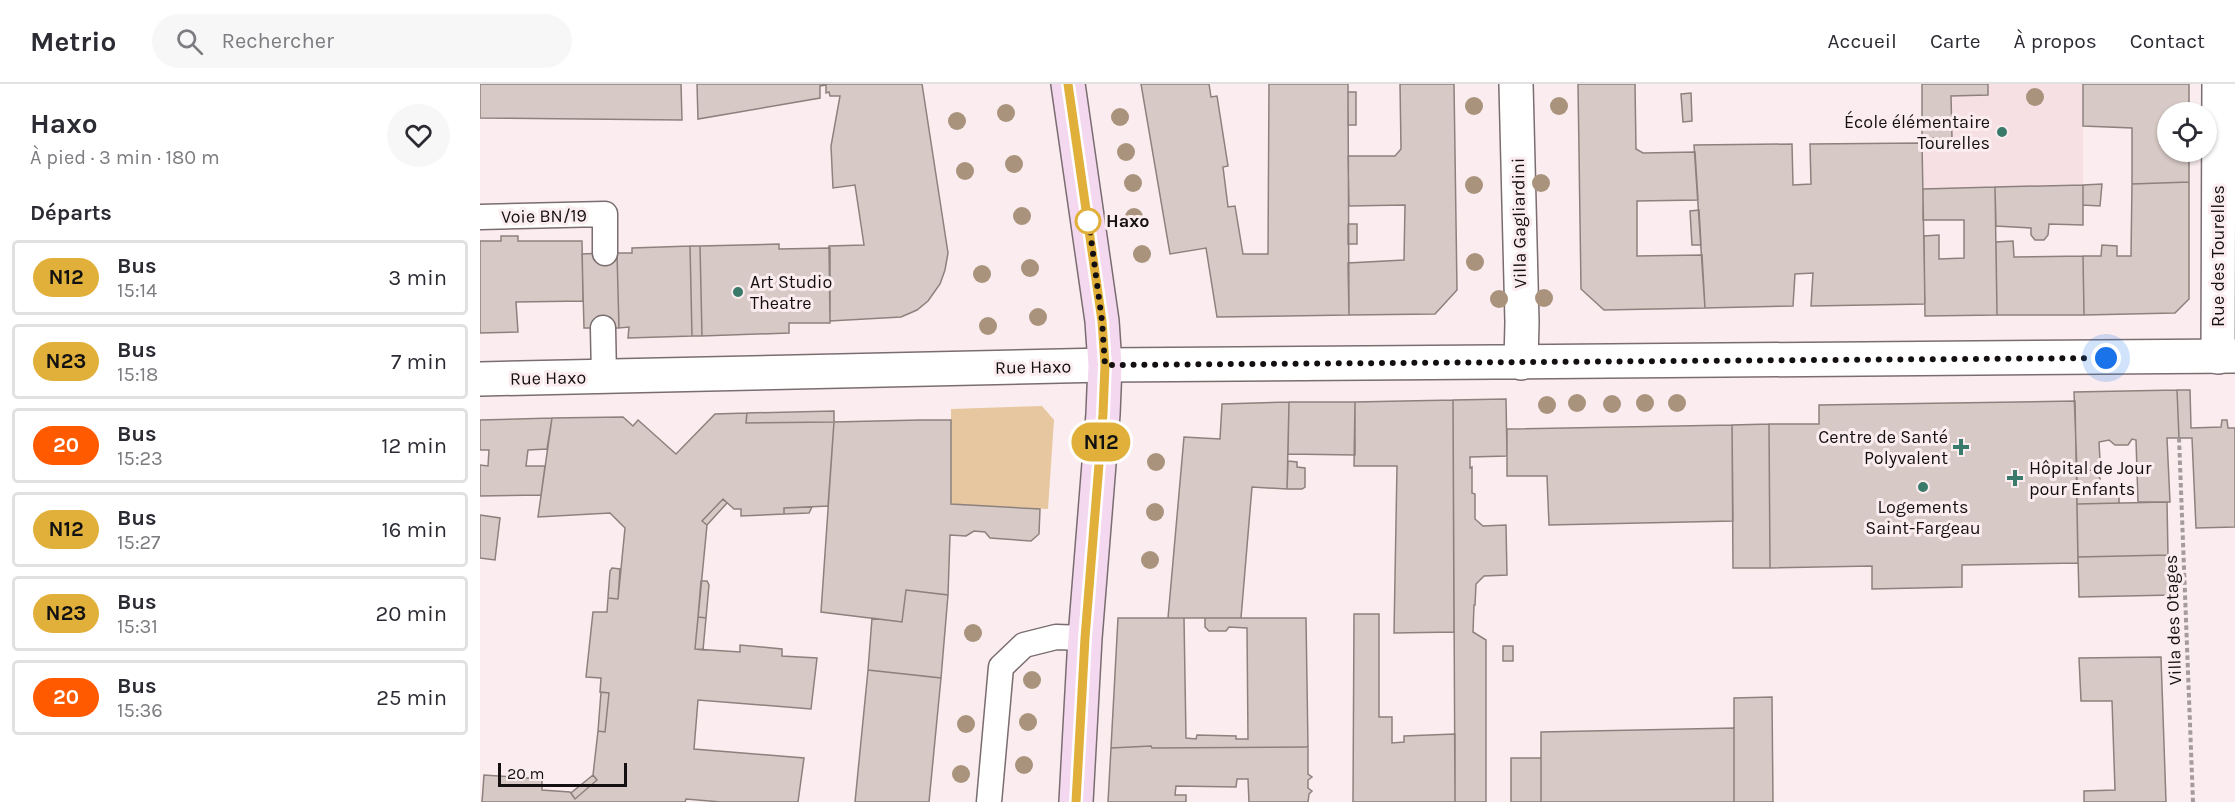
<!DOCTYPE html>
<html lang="fr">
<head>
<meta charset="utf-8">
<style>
  :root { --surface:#fff; --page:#f7f7f7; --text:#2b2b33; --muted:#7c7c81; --line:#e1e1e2 }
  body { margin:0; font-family:Karla,sans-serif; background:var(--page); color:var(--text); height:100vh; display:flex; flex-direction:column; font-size:22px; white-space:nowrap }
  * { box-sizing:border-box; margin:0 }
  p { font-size:20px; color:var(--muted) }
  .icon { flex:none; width:33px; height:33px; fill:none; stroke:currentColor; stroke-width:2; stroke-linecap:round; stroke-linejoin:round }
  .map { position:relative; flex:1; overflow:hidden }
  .drawer { display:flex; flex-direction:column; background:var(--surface); width:480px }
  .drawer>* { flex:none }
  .badge { padding:0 12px; border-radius:20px; font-size:21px; line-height:39px }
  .fabs { position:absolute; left:1677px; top:18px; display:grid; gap:12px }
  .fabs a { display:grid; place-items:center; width:60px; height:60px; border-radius:50%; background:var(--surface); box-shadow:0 2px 4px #0004; font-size:30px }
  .scale { position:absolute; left:18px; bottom:15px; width:129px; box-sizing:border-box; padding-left:6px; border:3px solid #140f10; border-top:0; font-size:16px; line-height:21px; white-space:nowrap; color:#140f10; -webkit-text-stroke:4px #fbedef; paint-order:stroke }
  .you { position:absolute; width:30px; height:30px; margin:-15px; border:4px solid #fff; border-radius:50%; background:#1a73e8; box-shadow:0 0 0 9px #1a73e833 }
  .map>.badge { position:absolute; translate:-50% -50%; box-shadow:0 0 0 3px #fff }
  h2 { padding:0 30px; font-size:22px; line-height:54px }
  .round { display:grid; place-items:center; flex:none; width:63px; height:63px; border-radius:32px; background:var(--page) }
  .head { display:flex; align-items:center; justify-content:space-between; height:102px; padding:0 30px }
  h1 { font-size:28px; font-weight:700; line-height:45px }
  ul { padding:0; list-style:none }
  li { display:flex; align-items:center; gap:18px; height:75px; margin:0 12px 9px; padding:0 18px; border:3px solid var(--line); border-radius:6px }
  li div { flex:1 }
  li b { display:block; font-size:22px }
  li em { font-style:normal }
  li .badge { min-width:66px; font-weight:700; text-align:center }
  header { display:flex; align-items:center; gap:36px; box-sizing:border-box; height:84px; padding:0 30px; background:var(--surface); border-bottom:2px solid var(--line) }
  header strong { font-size:28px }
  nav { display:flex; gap:33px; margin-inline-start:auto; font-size:21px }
  .search { width:420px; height:54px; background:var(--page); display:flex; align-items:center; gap:15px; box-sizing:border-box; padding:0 21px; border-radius:33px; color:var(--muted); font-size:22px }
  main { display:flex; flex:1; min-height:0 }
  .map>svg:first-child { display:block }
</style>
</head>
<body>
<header>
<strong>Metrio</strong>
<div class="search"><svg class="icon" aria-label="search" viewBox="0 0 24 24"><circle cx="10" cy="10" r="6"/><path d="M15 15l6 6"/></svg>Rechercher</div>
<nav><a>Accueil</a><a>Carte</a><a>À propos</a><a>Contact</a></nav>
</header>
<main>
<section class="drawer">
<div class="head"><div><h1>Haxo</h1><p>À pied · 3 min · 180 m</p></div><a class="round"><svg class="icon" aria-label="heart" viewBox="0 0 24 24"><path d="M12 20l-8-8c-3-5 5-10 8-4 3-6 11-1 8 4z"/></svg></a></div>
<h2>Départs</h2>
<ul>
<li><span class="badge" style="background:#e0b03a;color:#111">N12</span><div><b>Bus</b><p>15:14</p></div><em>3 min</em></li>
<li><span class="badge" style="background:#e0b03a;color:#111">N23</span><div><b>Bus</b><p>15:18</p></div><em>7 min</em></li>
<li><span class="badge" style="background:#ff5a00;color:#fff">20</span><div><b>Bus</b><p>15:23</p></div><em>12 min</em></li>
<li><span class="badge" style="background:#e0b03a;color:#111">N12</span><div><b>Bus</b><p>15:27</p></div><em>16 min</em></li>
<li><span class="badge" style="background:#e0b03a;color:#111">N23</span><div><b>Bus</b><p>15:31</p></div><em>20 min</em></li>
<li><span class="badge" style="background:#ff5a00;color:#fff">20</span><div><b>Bus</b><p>15:36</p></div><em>25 min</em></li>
</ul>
</section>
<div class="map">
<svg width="1755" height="718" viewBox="0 0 1755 718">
  <rect width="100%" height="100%" fill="#fbedef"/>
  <path fill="#f7e0e4" d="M1442,0H1603V101L1443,105Z"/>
  <path fill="#e7c79f" d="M562,322L574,336L568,425L471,420V325Z"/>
  <path fill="#d7cac6" stroke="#8d817d" stroke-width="1.5" d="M0,0H201L202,36L0,34Z
    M217,0H442L468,169L465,186L460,200L448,217L437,226L421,233L350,237L349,162L384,161L375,101L353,104L351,62L360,12H350L349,8L346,9V1L340,2V14L218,35Z
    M661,0H729L731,13L737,12L748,82L743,83L748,123L755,122L763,170H788L789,0H868L869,231L737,233L726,164L690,170Z
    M920,0H974L977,206L955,230L869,231L868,179L924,176L925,121L869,122L868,72H915L921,65Z
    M1098,0H1155L1156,65L1163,69L1215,68L1218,116L1157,117V172L1222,171L1225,224L1124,226L1101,205Z
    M1442,0H1508V11L1471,12L1472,54H1442Z
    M1603,0H1709V28H1688V68H1709V98L1652,100V44L1603,42Z
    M868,8H876V41H868Z
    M1211,9L1212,37L1203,38L1201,10Z
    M1442,59L1445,220L1331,222L1333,189L1315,190L1313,222L1225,224L1214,61L1312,60L1313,101L1331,100L1330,60Z
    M1709,98V215L1695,229L1604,231L1603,172H1621L1622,161L1637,162V172H1651L1652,100Z
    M1622,100L1620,122L1603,121V101Z
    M1603,101V141L1569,140L1568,151L1564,156H1555L1551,151V144L1516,142L1515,103Z
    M1515,103L1517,231L1445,232L1444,152L1459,151V175L1484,174V136H1443V105Z
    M1219,126L1221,161H1212L1210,127Z
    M868,140H877V160H868Z
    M21,152H38V157H102L103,217L36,218L38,248L0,249V157H21Z
    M1533,157L1534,173L1603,172L1604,231H1517L1516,158Z
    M299,160V165L350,164V239H309V249L222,252L220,162Z
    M210,162H220L222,252H212Z
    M210,162L212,252L148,254L149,243L139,244L137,169H152V164Z
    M125,169H137L139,244H104L102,170Z
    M1697,306H1710L1711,344L1741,343L1742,336H1747L1748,344H1755V443L1716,444L1712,354H1699Z
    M1697,306L1699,354H1687L1690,418H1658L1656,356L1652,355L1648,361H1635L1629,356L1619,358L1620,376L1613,386L1597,387L1594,308Z
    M1026,315L1027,372L990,373V384L992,383V409L995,410V435L1003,442L1026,441L1027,491L1004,492L996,500L995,521H994L993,548L1006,556V718H975L973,316Z
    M973,316L974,548L914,549L917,382H874L875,318Z
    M1595,317L1598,479L1482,481V503L1392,505V482L1290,484L1289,340H1339V321Z
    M809,318L807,405L772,403L761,534H688L704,353L740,355L742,320Z
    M809,318H875V371L808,370Z
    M354,327V338L266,339L267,329Z
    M267,329L266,339L354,338L348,422L304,424V430L261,432V425H254L243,415L222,437L227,441L215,565L260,568V561L302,565V572L337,574L331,625L218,616L214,665L324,674L318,718H241L206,715L205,718H2L4,691L62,695V706L90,708L95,715L117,696L113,691L118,647L125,648L129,609L120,608L121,594L106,593L113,528H127L128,514L138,515L145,444L130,429L58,433L72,334L143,333L153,342L158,336L196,370L235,330Z
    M72,334L67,365L48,366L46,382H65L61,411L0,412V381L8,382L9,366H0V336Z
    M440,336H471V420L560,425L559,450L551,457L510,454L505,448L494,447L486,452L470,451L468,511L426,506L422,538L341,528L354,338Z
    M1289,340L1290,484H1253L1252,341Z
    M1252,341L1253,437L1069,441L1067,392H1027V345Z
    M808,377L817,378V383L825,384V403L822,405H807Z
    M1613,386L1620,394V408L1639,409V419L1597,420V387Z
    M243,415L247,419L227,441L222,437Z
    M1687,418L1688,471L1598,473L1597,420Z
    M332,423L329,429L304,430V424Z
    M0,431L20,434L15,476L0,474Z
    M1688,471L1691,472L1693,511L1599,513L1598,473Z
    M132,484L140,485L138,515L128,514L130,487Z
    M221,497H227L229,501L226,534L218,533Z
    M426,506L468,511L461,594L388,586L392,534L422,538Z
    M874,530H899V633H912V659L924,658V652L975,650V718H873Z
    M218,533L226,534L223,566L215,565Z
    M638,534H704L706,654L716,655L717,651L756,652V655H768L767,544L749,543L746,547H729L725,543V534H826L828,663L672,664L671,662L631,664Z
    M1023,562H1033V577H1023Z
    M1681,573L1686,718H1604V707L1635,706L1632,617H1601L1599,574Z
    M388,586L461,594L449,718H375Z
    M121,608L129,609L125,648L118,647Z
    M1292,613L1293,718H1254V614Z
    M1254,644V718H1061V648Z
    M671,662L672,664L828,663V690L832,693L828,696V704L832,707L829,710L828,718H769L768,695H757L756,703L696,702L695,711H706V718H628L631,664Z
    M1031,674H1061V718H1031Z
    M113,691L117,696L95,715L91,709Z"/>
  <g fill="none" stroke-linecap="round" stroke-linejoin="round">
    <defs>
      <path id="service" d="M0,133L125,130V169
        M123,244L124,293
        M509,718L521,583L544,561L576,553L605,554"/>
      <path id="pedestrian" d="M1738,273L1739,0"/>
      <path id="minor" d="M1036,0L1042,238L1041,279
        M625,281L1755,272"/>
      <path id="tertiary" d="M0,295L625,281"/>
      <path id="secondary" d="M588,0L622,237L625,281L623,330L605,554L596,718"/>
    </defs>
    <use href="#service" stroke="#7a6d6f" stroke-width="27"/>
    <use href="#pedestrian" stroke="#7a6d6f" stroke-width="36"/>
    <use href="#minor" stroke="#7a6d6f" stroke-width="36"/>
    <use href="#tertiary" stroke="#7a6d6f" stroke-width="36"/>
    <use href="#secondary" stroke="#7a6d6f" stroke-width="36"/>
    <path stroke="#a59a9c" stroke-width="4" stroke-dasharray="4.5 3" stroke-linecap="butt" d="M1699,354L1713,718"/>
    <use href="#service" stroke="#fff" stroke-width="24"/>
    <use href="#pedestrian" stroke="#fff" stroke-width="33"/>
    <use href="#minor" stroke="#fff" stroke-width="33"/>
    <use href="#tertiary" stroke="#fff" stroke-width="33"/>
    <use href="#secondary" stroke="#f4d8f0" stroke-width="33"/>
  </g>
  <g fill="#aa937c">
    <circle cx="1555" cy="13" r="9"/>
    <circle cx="994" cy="22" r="9"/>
    <circle cx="1079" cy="22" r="9"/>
    <circle cx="526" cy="29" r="9"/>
    <circle cx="640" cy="33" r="9"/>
    <circle cx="477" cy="37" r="9"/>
    <circle cx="646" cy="68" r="9"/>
    <circle cx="534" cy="80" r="9"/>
    <circle cx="485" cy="87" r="9"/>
    <circle cx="653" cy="99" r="9"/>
    <circle cx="1061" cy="99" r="9"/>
    <circle cx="994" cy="101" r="9"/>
    <circle cx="542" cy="132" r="9"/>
    <circle cx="654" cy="133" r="9"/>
    <circle cx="662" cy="170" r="9"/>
    <circle cx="995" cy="178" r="9"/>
    <circle cx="550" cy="184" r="9"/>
    <circle cx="502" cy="190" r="9"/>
    <circle cx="1064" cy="214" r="9"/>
    <circle cx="1019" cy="215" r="9"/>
    <circle cx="558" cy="233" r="9"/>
    <circle cx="508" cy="242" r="9"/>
    <circle cx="1097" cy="319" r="9"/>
    <circle cx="1165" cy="319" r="9"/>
    <circle cx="1197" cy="319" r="9"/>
    <circle cx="1132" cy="320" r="9"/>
    <circle cx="1067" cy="321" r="9"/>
    <circle cx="676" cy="378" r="9"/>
    <circle cx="675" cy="428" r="9"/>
    <circle cx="670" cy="476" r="9"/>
    <circle cx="493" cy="549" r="9"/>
    <circle cx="552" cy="596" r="9"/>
    <circle cx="548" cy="638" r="9"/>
    <circle cx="486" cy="640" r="9"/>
    <circle cx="544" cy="681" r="9"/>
    <circle cx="481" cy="690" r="9"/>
  </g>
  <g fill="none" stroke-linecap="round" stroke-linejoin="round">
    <defs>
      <path id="line" d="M588,0L622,237L625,281L623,330L605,554L596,718"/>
    </defs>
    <use href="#line" stroke="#fff" stroke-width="14"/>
    <use href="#line" stroke="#e0b03a" stroke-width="9"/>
    <path stroke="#140f10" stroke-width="6" stroke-dasharray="0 10.8" d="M608,137V132L622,237L625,281L1626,274"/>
  </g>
  <g fill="#397a6a" stroke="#fbedef" stroke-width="2">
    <circle cx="1522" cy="48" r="6"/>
    <circle cx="258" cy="208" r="6"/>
    <path d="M1478 354h6v6h6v6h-6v6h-6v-6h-6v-6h6z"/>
    <path d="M1532 385h6v6h6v6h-6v6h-6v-6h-6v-6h6z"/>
    <circle cx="1443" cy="403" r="6"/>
  </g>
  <circle fill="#fff" stroke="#e0b03a" stroke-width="3" cx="608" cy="137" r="12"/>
  <g text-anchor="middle" stroke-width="6" stroke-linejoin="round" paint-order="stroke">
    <g font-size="18" fill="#140f10" stroke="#fbedef" text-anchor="end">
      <text x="1510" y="44">École élémentaire<tspan x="1510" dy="21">Tourelles</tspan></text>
      <text x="270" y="204" text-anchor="start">Art Studio<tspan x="270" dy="21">Theatre</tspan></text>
      <text x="1468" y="359">Centre de Santé<tspan x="1468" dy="21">Polyvalent</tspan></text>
      <text x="1549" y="390" text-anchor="start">Hôpital de Jour<tspan x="1549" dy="21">pour Enfants</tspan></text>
      <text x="1443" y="429" text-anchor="middle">Logements<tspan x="1443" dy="21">Saint-Fargeau</tspan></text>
    </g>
    <g font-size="18" fill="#140f10" stroke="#fbedef">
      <text transform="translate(64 132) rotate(-1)" y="6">Voie BN/19</text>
      <text transform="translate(1039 139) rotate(-91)" y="6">Villa Gagliardini</text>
      <text transform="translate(1738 172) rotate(-90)" y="6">Rue des Tourelles</text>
      <text transform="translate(553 283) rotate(-1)" y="6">Rue Haxo</text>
      <text transform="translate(68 294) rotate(-1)" y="6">Rue Haxo</text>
      <text transform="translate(1693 536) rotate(-92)" y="6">Villa des Otages</text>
    </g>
    <g font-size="18" font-weight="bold" fill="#140f10" stroke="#fbedef" text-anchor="start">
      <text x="626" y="143">Haxo</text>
    </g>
  </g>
</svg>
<div class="fabs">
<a><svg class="icon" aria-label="locate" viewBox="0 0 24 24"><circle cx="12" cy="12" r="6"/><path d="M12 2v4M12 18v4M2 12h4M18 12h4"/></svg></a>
</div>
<div class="scale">20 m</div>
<div class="you" style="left:1626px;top:274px"></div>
<b class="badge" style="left:621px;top:358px;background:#e0b03a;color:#111">N12</b>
</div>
</main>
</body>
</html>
